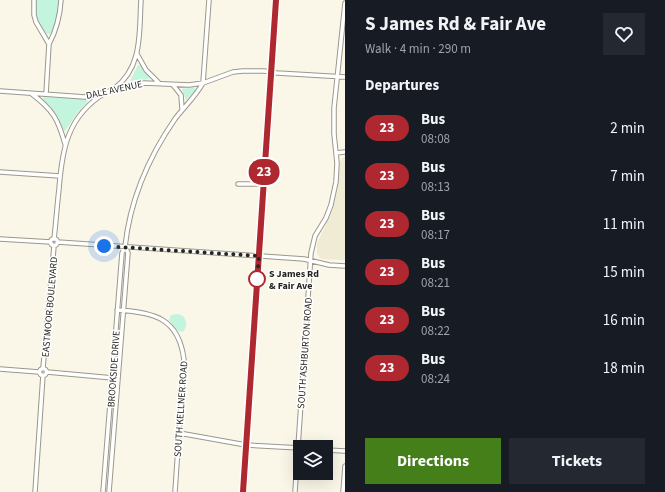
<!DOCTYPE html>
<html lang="en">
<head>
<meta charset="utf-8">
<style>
  :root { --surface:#171b24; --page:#242831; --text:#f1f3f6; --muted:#9ea1a6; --accent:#447f1a }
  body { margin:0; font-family:"Source Sans 3",sans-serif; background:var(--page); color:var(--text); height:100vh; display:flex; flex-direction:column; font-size:15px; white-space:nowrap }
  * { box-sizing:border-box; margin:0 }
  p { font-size:13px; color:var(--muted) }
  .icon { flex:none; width:22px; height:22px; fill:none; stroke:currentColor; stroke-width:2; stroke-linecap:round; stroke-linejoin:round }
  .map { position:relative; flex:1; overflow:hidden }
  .side { display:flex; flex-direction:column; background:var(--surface); width:320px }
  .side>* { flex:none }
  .badge { padding:0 8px; border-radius:13px; font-size:14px; line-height:26px }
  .fabs { position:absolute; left:293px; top:440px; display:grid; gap:8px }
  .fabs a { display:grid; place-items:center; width:40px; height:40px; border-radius:0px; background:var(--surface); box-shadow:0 4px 16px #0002; font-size:20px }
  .you { position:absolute; width:20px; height:20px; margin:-10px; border:3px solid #fff; border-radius:50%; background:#1a73e8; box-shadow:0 0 0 6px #1a73e833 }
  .map>.badge { position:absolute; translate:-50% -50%; box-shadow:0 0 0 2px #fff }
  h2 { padding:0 20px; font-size:15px; line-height:36px }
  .round { display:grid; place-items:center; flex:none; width:42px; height:42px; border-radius:0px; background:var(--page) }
  .headline { display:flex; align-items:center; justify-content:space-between; height:68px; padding:0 20px }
  h1 { font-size:19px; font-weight:700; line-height:30px }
  .button { display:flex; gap:8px; margin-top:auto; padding:8px 20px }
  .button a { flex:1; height:46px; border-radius:0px; background:var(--accent); color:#fff; font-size:16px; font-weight:700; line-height:46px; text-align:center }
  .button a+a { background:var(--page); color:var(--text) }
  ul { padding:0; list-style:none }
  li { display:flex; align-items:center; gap:12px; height:48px; padding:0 20px }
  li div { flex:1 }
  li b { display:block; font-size:15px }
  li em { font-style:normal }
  li .badge { min-width:44px; font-weight:700; text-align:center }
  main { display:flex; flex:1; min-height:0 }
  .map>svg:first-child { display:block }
</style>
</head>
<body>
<main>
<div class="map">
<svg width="345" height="492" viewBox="0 0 345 492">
  <rect width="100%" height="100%" fill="#faf7e9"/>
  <path fill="#efebd4" d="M345,156V260L321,259L317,254V244L333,209L338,188L340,161Z"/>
  <path fill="#c3f4dd" d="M36,0H58C58,11 59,25 51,34H47C37,24 35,13 36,0Z
    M138,65H140L150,79L130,81Z
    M194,87L196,90L186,100L182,89Z
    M43,97L86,99L88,101L78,112L65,131L63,130C59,117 53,108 43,100Z
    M176,314C183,314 187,319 186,327L183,332L178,331L169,320L171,315Z"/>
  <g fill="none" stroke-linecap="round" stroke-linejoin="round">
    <defs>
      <path id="street" d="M34,0V15L36,22L49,44L46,94
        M49,44C57,29 60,17 61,0
        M137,54L146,70L158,82
        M173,85L181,95L182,109
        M114,89C143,67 139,33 141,0
        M0,91L85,97L144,83L189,85L203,83L233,72L243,71H264L277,73L345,77
        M32,94C53,110 58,119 65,144
        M336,153L345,152
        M0,172L60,176
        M238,184H263
        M50.5 242a3.5 3.5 0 1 1 7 0a3.5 3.5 0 1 1-7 0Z
        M0,239L51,242
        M54,239C56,222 57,206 59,189C62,150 67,116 105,93
        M58,242L304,259L329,265L345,266
        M117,310C154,312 179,318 184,360L175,492
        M43,368L54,246
        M39.5 372a3.5 3.5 0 1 1 7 0a3.5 3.5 0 1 1-7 0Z
        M0,369L39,372
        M47,372L113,378
        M179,433L246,445L300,448
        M326,450L345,451
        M35,492L43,375
        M103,492L122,253L125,247C130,200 148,158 175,119C184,107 196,96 203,83L209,0
        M109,492L128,253L125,247
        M295,492L311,253L315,236L326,218L331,205L336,182L337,163L334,134V108L345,3
        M343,492L345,466"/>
      <path id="primary" d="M243,492L276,0"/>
    </defs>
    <use href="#street" stroke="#9b988a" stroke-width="5.5"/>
    <use href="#primary" stroke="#9b988a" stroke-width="8"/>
    <use href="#street" stroke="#fff" stroke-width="3.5"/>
    <use href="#primary" stroke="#fff" stroke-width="5.5"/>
  </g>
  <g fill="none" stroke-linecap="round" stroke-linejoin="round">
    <defs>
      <path id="line" d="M243,492L276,0"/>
    </defs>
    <use href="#line" stroke="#fff" stroke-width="9"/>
    <use href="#line" stroke="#af272f" stroke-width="6"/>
    <path stroke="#272620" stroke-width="4" stroke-dasharray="0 7.2" d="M104,246L259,256L257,279"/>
  </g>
  <circle fill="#fff" stroke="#af272f" stroke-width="2" cx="257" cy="279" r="8"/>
  <g text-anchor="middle" stroke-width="3" stroke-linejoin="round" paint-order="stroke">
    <g font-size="10" fill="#272620" stroke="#fff">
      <text transform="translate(114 89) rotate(-12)" y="4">DALE AVENUE</text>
      <text transform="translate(49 307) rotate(-85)" y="4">EASTMOOR BOULEVARD</text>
      <text transform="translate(304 353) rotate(-86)" y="4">SOUTH ASHBURTON ROAD</text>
      <text transform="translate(113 369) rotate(-86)" y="4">BROOKSIDE DRIVE</text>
      <text transform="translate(180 409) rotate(-86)" y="4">SOUTH KELLNER ROAD</text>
    </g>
    <g font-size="10" font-weight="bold" fill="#272620" stroke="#fff" text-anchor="start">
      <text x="269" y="277">S James Rd<tspan x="269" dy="12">&amp; Fair Ave</tspan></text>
    </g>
  </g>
</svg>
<div class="fabs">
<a><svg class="icon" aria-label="layers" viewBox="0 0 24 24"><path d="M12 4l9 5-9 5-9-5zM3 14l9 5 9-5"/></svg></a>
</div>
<div class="you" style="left:104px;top:246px"></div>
<b class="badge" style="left:264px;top:172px;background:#af272f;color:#fff">23</b>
</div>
<section class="side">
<div class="headline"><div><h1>S James Rd &amp; Fair Ave</h1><p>Walk · 4 min · 290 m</p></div><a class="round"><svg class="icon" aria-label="heart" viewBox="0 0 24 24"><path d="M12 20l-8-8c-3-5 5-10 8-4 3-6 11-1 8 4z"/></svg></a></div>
<h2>Departures</h2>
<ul>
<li><span class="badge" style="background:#af272f;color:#fff">23</span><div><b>Bus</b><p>08:08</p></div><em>2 min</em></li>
<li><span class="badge" style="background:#af272f;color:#fff">23</span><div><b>Bus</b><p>08:13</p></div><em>7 min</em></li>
<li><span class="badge" style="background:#af272f;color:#fff">23</span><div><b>Bus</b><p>08:17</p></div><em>11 min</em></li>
<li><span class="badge" style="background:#af272f;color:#fff">23</span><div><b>Bus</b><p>08:21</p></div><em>15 min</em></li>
<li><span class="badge" style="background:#af272f;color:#fff">23</span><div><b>Bus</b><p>08:22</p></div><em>16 min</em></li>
<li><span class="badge" style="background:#af272f;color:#fff">23</span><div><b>Bus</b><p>08:24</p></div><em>18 min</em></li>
</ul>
<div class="button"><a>Directions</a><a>Tickets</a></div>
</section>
</main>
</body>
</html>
